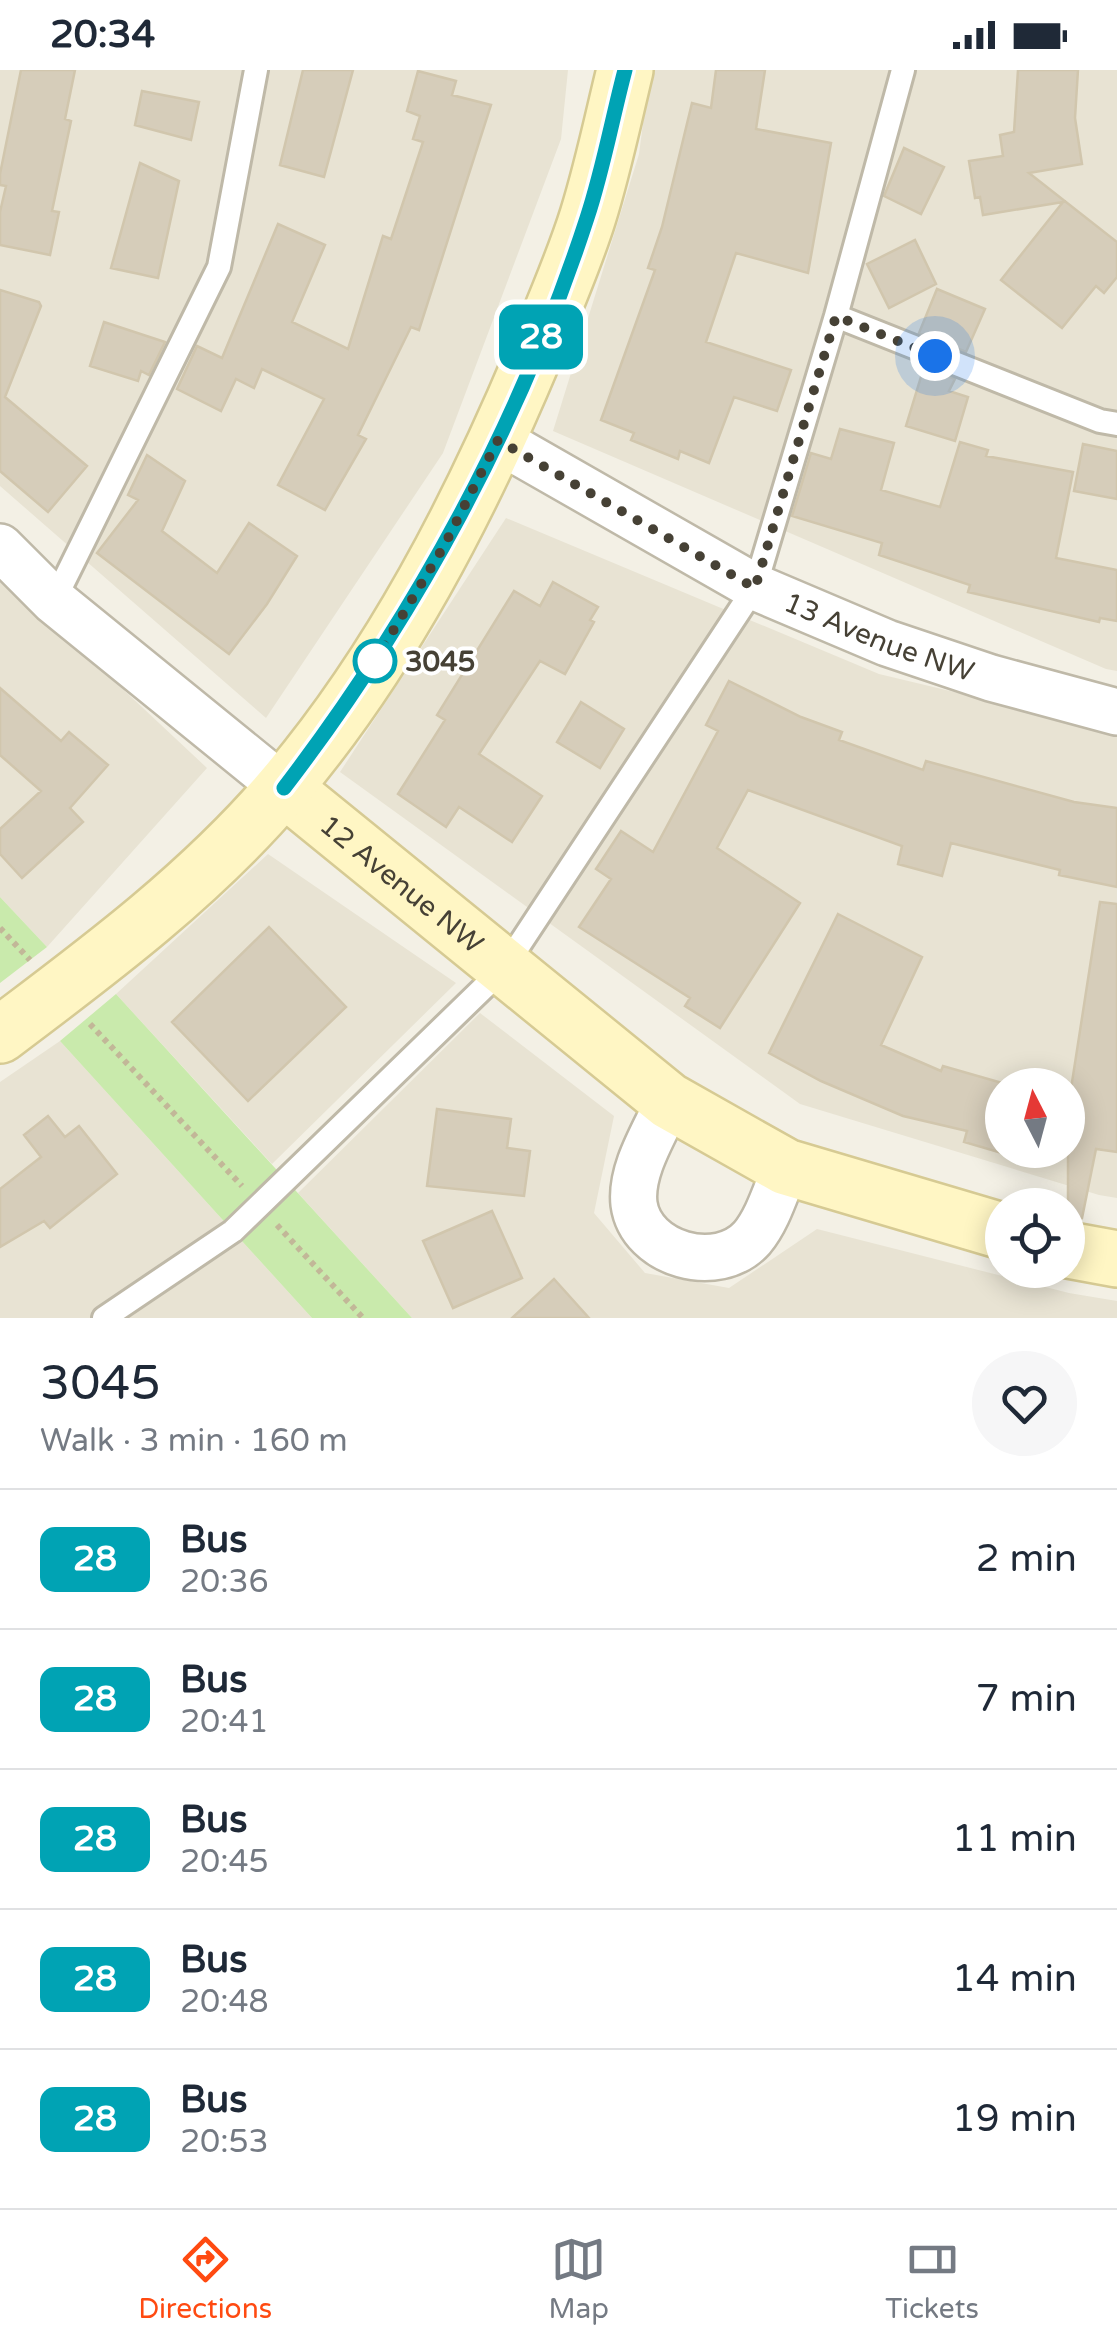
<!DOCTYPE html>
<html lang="en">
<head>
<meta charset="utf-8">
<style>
  :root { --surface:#fff; --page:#f6f6f7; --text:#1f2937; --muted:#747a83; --line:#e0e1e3; --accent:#ff4a11 }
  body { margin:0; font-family:"Varela Round",sans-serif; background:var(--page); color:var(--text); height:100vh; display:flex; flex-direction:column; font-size:38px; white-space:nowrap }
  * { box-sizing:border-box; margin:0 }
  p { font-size:32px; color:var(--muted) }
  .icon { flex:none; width:55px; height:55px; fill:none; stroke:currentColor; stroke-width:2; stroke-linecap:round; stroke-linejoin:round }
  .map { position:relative; height:1248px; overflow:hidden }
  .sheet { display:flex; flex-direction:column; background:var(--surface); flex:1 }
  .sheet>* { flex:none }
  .badge { padding:0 20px; border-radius:15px; font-size:35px; line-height:65px }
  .needle { width:65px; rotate:354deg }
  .buttons { position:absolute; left:985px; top:998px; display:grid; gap:20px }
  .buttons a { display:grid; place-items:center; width:100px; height:100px; border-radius:50%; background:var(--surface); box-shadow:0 5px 25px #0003; font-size:50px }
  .you { position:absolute; width:50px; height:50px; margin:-25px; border:8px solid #fff; border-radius:50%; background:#1a73e8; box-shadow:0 0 0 15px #1a73e833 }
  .map>.badge { position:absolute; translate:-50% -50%; box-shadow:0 0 0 5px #fff }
  .round { display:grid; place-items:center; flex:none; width:105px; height:105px; border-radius:52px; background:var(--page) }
  .head { display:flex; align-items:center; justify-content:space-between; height:170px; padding:0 40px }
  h1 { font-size:48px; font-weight:600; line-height:75px }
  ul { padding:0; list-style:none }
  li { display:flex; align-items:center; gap:30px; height:140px; padding:0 40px; border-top:2px solid var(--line) }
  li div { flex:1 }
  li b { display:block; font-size:38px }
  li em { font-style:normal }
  li .badge { min-width:110px; font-weight:700; text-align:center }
  .status { display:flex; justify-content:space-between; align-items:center; height:70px; padding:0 50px; background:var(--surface); direction:ltr }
  .status svg { height:28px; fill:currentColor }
  .menu { display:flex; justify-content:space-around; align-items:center; height:140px; border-top:2px solid var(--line); background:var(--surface); font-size:28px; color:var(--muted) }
  .menu a { display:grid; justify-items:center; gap:5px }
  .menu .active { color:var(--accent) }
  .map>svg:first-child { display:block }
</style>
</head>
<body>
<div class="status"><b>20:34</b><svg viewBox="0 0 49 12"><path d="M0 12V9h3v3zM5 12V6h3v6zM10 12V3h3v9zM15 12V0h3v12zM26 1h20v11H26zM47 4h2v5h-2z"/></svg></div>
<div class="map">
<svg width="1117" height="1248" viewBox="0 0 1117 1248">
  <rect width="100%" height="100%" fill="#f3f0e5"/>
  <path fill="#e8e3d3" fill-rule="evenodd" d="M0,0H568L561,69L443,383L266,648L0,416Z
    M650,0H1117V601L1106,599L553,361L639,84Z
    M506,448L879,604L1117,661V1128L1099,1125L800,1034L340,702ZM1002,1015H1068V1080H1002Z
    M0,504L207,698L47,877L0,827Z
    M268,784L456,913L272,1094L116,924Z
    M480,943L614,1046L594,1143L645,1203L729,1218L817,1159L1069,1223L1117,1231V1248H412L298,1123Z
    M60,971L312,1248H0V1012Z"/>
  <path fill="#c9eaac" d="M0,827L47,877L0,913Z
    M116,924L412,1248H312L60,971Z"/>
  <path fill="#d6cdba" stroke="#d1c6ad" stroke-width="2.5" d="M21,0H75L65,49L71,51L52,141L59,142L50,185L0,175V142L6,116L0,115V104Z
    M303,0H353L324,107L280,95Z
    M716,0H765L756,59L831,73L808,203L736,183L706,272L791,300L777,341L734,327L709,393L680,381L678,389L631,370L634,363L601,350L655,200L648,198L662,157L692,33L711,38Z
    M1018,0H1078L1075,48L1082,94L1029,103L1117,172V207L1104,223L1096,216L1062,258L1001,210L1063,132L983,145L980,127L975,128L969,91L1003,86L1000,65L1014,62Z
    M418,1L456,11L452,25L491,35L419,260L411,257L358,365L366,369L325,440L278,415L324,329L262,299L254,318L236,309L221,341L177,319L197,276L222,288L278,154L325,175L292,252L348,279L383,166L391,169L423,72L413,69L420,46L407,41Z
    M142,21L199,32L191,70L135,55Z
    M904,78L944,97L921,144L884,126Z
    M140,93L179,111L158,208L111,198Z
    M915,170L936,214L889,238L867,194Z
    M937,219L985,239L966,282L919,263Z
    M0,220L39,232L41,236L5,327L87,396L48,442L0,401Z
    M104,252L165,272L149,305L141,301L138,311L90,296Z
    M924,297L955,309L949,321L968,327L955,371L906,356Z
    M840,359L894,373L881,420L940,437L960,372L988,380L986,386L1073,402L1056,488L1117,500V551L1100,548L1099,552L968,522L970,515L879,485L882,473L792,446L811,383L831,389Z
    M1083,374L1117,381V429L1074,421Z
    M147,385L185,411L162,461L217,503L249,453L297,486L267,534L229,584L97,483L138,430L128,425Z
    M553,512L598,537L590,550L594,552L565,604L540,591L479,684L542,726L512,772L459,737L446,757L398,724L445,650L437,645L514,521L540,536Z
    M729,611L801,647L842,662L839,670L923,700L926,691L1074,732L1117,738V817L1059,805L1060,800L951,773L942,806L898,794L902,776L748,720L717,778L800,833L720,958L685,936L690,928L579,857L611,809L596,799L621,761L653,782L718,661L706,655Z
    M0,618L61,671L69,662L108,695L70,738L83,752L22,808L0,784V759L41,721L0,685Z
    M581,632L624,659L600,698L557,672Z
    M1100,832L1117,834V1082L1096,1079L1082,1148L1068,1146V1038Z
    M838,844L922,887L881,975L941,1001L943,996L1002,1013V1083L964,1072L967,1061L903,1046L821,1011L769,983Z
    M269,857L346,937L248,1031L172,952Z
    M437,1039L511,1049L507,1078L530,1081L524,1126L427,1116Z
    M48,1046L65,1067L79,1056L117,1104L50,1158L44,1151L0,1177V1119L41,1087L24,1065Z
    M492,1141L522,1208L453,1238L423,1171Z
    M554,1209L589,1248H512Z"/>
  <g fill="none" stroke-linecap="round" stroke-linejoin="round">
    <defs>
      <path id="lane" d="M836,246L1100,351L1117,354
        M54,531L219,197L256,0
        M104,1248L233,1161L504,898L755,517L836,246L903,0"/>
      <g id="street">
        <path id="s1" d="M498,370L755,517L887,573L991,608L1117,642"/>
        <path d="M0,477L54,531L284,718"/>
        <path d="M669,1031C655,1062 630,1100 634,1134C641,1185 718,1206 752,1168C768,1149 776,1120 786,1097"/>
      </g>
      <g id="secondary">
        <path id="s2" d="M284,718L669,1031L786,1097L1002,1161"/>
        <path d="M0,965C100,890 203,813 284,717C391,591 469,439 533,287C552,241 573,194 588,146C603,98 613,49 625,0"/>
        <path d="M1068,1180L1117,1189"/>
      </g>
    </defs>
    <use href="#lane" stroke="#bfb9a8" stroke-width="28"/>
    <use href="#street" stroke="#bfb9a8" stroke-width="50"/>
    <use href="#secondary" stroke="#d6ca93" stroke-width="60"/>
    <path stroke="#c2b798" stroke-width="6" stroke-dasharray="5 5" stroke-linecap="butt" d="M0,858L30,890
      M90,954L242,1116
      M277,1155L363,1248"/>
    <use href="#lane" stroke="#fff" stroke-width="22"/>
    <use href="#street" stroke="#fff" stroke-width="45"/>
    <use href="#secondary" stroke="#fff6c4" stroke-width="55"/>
  </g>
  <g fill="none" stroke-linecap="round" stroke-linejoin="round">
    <defs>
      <path id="line" d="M284,718C415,547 520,354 587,148C603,100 612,49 625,0"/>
    </defs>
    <use href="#line" stroke="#fff" stroke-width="22"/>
    <use href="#line" stroke="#00a3b4" stroke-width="15"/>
    <path stroke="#464135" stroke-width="10" stroke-dasharray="0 18" d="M375,591L444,476L498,370L755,518L836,246L935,286"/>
  </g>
  <circle fill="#fff" stroke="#00a3b4" stroke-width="5" cx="375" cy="591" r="20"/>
  <g text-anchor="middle" stroke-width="8" stroke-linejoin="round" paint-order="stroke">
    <g font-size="28" fill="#464135" stroke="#fff">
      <text dy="10" stroke="none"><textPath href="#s1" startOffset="430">13 Avenue NW</textPath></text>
      <text dy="10" stroke="none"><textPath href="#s2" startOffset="152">12 Avenue NW</textPath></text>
    </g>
    <g font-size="28" font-weight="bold" fill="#464135" stroke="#fff" text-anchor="start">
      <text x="405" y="601">3045</text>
    </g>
  </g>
</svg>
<div class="buttons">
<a><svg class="needle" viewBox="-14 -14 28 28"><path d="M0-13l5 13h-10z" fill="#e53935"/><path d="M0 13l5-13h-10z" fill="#747a83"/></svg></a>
<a><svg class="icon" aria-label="locate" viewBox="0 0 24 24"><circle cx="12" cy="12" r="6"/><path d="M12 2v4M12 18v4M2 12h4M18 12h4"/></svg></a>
</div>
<div class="you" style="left:935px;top:286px"></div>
<b class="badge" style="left:541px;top:267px;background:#00a3b4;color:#fff">28</b>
</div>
<section class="sheet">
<div class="head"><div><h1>3045</h1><p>Walk · 3 min · 160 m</p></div><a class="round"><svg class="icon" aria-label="heart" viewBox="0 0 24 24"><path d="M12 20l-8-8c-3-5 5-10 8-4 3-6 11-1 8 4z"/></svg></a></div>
<ul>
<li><span class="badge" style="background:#00a3b4;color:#fff">28</span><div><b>Bus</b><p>20:36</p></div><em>2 min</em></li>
<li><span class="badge" style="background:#00a3b4;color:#fff">28</span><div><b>Bus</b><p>20:41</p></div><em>7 min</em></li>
<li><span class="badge" style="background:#00a3b4;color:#fff">28</span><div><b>Bus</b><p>20:45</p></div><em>11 min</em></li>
<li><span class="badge" style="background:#00a3b4;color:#fff">28</span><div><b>Bus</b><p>20:48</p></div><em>14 min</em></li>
<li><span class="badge" style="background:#00a3b4;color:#fff">28</span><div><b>Bus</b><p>20:53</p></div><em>19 min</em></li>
</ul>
</section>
<nav class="menu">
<a class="active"><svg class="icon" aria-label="directions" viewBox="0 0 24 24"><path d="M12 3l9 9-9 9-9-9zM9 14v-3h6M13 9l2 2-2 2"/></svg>Directions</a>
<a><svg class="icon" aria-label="map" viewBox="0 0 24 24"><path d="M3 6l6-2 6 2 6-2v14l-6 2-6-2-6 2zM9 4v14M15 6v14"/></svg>Map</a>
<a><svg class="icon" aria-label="tickets" viewBox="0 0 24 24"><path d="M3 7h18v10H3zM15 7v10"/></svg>Tickets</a>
</nav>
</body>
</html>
